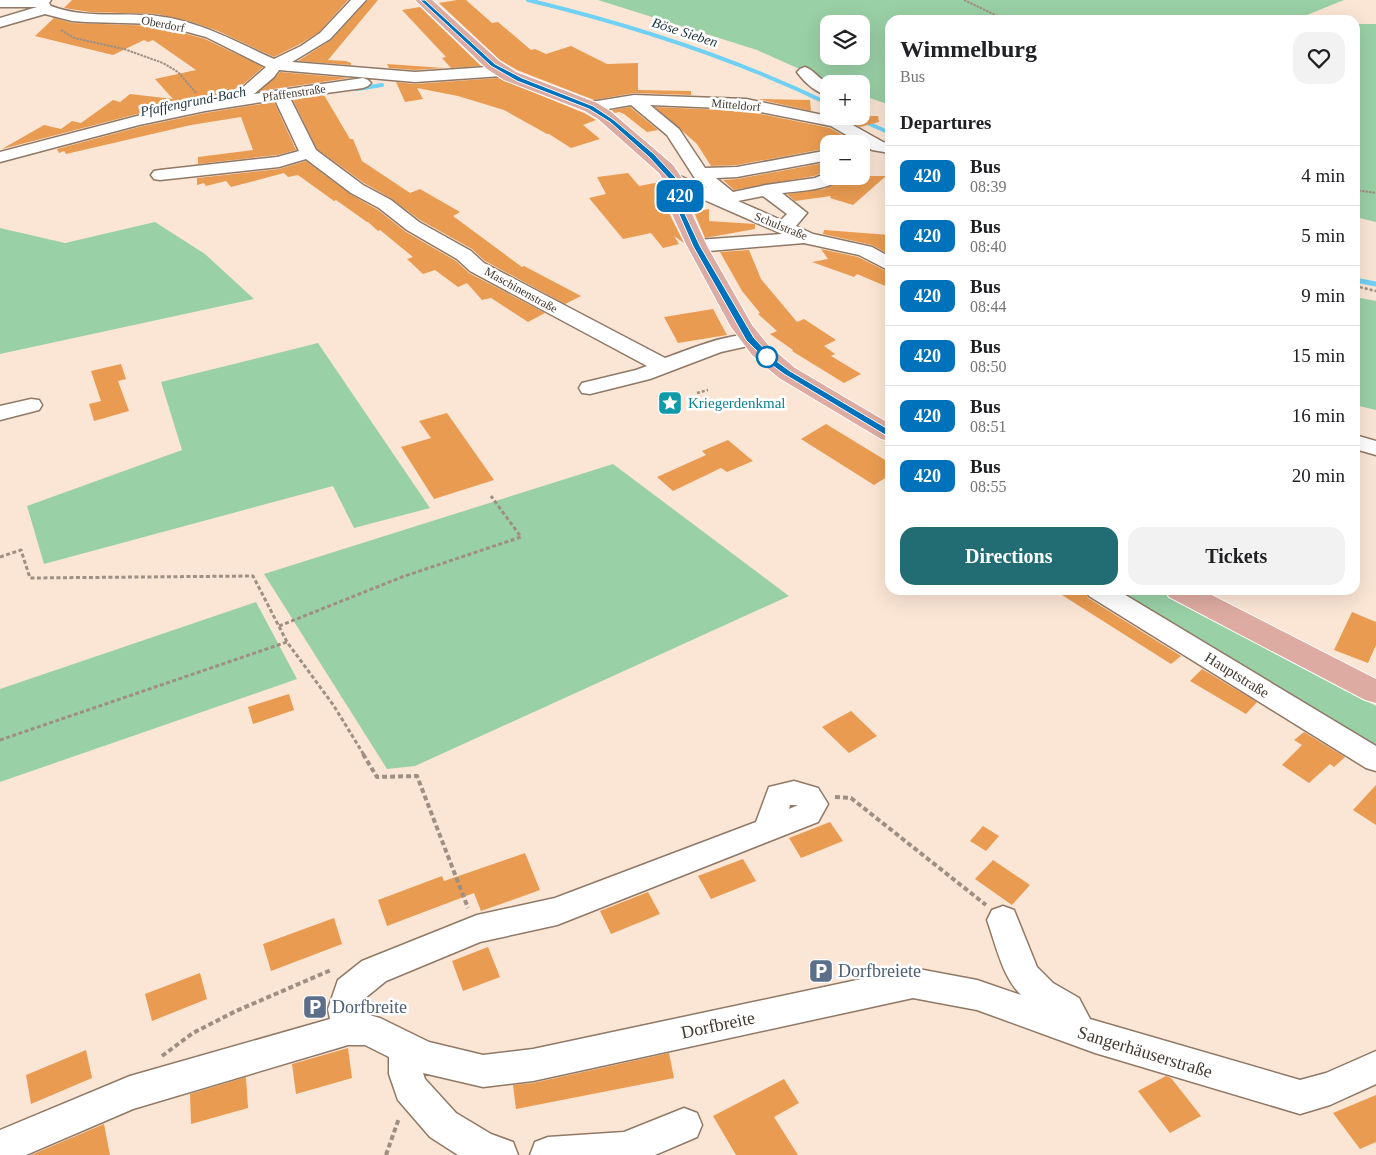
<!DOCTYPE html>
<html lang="en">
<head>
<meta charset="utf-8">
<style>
  :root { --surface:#fff; --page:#f2f2f2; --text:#202124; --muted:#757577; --line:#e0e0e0; --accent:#216d73 }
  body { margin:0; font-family:"Times New Roman",serif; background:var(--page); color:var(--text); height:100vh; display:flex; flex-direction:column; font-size:19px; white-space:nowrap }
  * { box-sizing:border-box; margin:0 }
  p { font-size:16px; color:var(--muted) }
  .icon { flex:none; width:28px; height:28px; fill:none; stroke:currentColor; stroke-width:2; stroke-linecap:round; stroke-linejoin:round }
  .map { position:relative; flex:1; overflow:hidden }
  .sheet { position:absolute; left:885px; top:15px; width:475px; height:580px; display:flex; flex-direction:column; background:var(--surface); border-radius:15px; box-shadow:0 5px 20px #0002 }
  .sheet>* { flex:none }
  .badge { padding:0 10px; border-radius:8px; font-size:18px; line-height:32px }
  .fabs { position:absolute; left:820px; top:15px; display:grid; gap:10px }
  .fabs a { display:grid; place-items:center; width:50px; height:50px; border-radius:10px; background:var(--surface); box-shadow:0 5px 20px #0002; font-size:25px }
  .map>.badge { position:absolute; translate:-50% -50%; box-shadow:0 0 0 2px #fff }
  h2 { padding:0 15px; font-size:19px; line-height:45px }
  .round { display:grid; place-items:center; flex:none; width:52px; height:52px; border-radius:15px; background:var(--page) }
  .headline { display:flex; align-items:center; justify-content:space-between; height:85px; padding:0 15px }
  h1 { font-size:24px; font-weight:700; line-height:38px }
  .primary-button { display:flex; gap:10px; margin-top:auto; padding:10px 15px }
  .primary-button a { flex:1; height:58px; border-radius:15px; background:var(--accent); color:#fff; font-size:20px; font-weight:700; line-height:58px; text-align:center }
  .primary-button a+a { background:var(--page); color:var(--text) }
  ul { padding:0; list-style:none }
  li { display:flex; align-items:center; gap:15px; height:60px; padding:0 15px; border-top:1px solid var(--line) }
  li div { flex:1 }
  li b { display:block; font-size:19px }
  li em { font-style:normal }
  li .badge { min-width:55px; font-weight:700; text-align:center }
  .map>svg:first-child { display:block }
</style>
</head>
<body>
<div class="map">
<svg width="1376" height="1155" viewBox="0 0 1376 1155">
  <rect width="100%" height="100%" fill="#fbe6d5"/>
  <path fill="#9ad0a6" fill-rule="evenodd" d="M598,0H1344L1297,19L1301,20H890V105L861,95V84H833L757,50ZM829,24H861V56H829Z
    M1355,24H1376V222L1355,217Z
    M155,222L205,254L254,299L0,354V228L65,243Z
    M1355,297L1376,301V410L1355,405Z
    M318,343L430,508L354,528L333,486L44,564L27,506L182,450L161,382Z
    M613,464L789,596L415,766L387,769L264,574Z
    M1116,590H1167L1298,665L1376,706V752Z
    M256,602L297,679L0,782V689Z"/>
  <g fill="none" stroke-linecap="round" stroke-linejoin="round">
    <path stroke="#70d1f4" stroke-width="4" d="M528,0C632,25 732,57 829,104
      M357,89L382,85
      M863,121L890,133"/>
    <path stroke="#70d1f4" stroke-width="5" d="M1355,280L1376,284"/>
  </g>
  <path fill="#e99b51" d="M72,0H348L319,32L300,44L274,57L218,31L189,21L157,14L90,12L64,8Z
    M368,0H378L328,60L346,61L351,63V65L298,61L331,40Z
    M457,0H466L492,23L498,22L531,50L535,49L546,54L571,46L607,64L638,63V90L691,91V95L634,93L594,100L517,70L500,60L439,3Z
    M420,7L481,66L451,68L442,58L446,57L402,10Z
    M54,18L72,23L158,26L205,39L263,67L231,95L137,114L2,149L44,125L61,129L72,121L81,123L113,100L120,102L130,94L173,99L155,79L196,70L153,40L148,42L144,40L113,55L35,36Z
    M387,64L444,68L415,70L389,68Z
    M280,72L349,78L260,91Z
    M498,78L584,113L596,120L583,125L600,139L571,148L549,134H547L504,110L458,96L417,88L423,99L405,102L396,82L415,84Z
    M324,95L350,139H353L362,161L410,193L420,189L460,212L453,216L522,267L524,266L581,296L565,304L485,261L472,249L420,220L392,199L364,183L317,149L293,100Z
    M757,99L810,100L811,111Z
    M274,102L296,150L277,155L198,164V157L253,150L241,117L191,125L66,154L64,151L59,153L57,149L139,127L205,113Z
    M630,107L658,130L647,132L624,114L619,112L615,113L612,110Z
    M655,107L746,111L830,128L858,144H829V148L737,165L711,166L697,144Z
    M838,116H878L879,122L860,127Z
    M306,161L350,194L378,210L406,232L456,261L469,273L545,313L528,322L491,298L482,300L467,283L458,287L435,270L423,274L407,259L413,257L380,230L378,231L368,222H367L336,200L334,201L298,175L288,177L284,173L231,187L226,181L206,186L204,183L197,185V178L279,169Z
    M829,162V170L814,176L734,190L723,180L737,179Z
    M628,173L639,186L660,182L667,191L670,215L684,243L674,236L679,244L663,248L651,233L623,239L589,198L606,194L597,177Z
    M845,176H886L853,205L830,198L831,196L795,201L787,194L824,189L839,182Z
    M709,209V221L755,224V229L705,238L694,212Z
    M824,230L890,235V255L872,245L823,234Z
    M821,249L858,257L890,273V288L857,274L854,277L812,262L828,259Z
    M749,250L761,279L797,322L804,319L836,340L824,346L835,354L831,356L861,374L844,383L792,351L793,350L770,334L777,331L758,314L760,313L742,291L720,252Z
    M713,309L727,335L678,343L664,317Z
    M121,364L126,379L118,381L129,411L94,421L89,404L101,401L91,371Z
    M447,413L494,480L434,499L401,447L431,438L419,421Z
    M826,424L890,463V475L874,485L801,439Z
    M728,440L753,461L727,472L721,468L673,491L657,477L706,455L702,451Z
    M1054,590H1083L1088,598L1181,656L1171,664Z
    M1352,612L1376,622V645L1368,663L1334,650Z
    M1202,669L1257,702L1246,714L1190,681Z
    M289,694L294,710L253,724L248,707Z
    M851,711L877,736L849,753L822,727Z
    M1304,732L1345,757L1334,767L1330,764L1309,783L1282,765L1302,745L1294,740Z
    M1376,785V825L1353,810Z
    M830,822L843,841L801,858L789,838Z
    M983,826L999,836L986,851L970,841Z
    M525,853L540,890L481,911L474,893L387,926L378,900L442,876L444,881Z
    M743,859L756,881L711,899L698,876Z
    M993,860L1030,885L1012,905L975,879Z
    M648,892L660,914L611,934L600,911Z
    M334,918L342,944L271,971L263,944Z
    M488,947L500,977L463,991L452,961Z
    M200,973L207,999L152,1021L145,994Z
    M348,1048L352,1078L296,1094L292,1064Z
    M86,1050L92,1078L31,1104L26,1075Z
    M669,1053L674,1078L516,1109L513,1085L533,1083Z
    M1166,1076L1171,1078L1201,1116L1170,1133L1138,1091Z
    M246,1077L248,1108L191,1124L190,1094Z
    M784,1079L799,1103L774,1117L798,1155H736L713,1116Z
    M1376,1095V1142L1360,1149L1333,1113Z
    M104,1124L110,1155H31Z"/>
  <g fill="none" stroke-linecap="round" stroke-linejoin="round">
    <defs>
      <path id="minor" d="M0,0H51L49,3L51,6C85,19 121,12 157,16C200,21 236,42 274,59L301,46L320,33L351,0H366L330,39L292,62L415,72L502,66L507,68L510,71L507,74L502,76L415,82L279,70L274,77L254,94L363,78L368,80L371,83L368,86L363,88L290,98L316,150L363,185L391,200L419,222L471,251L484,263L665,358C688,350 734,330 757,336L760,340L757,344L721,352L650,379L590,394L582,393L579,388L582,383L636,370L647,366L470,271L457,259L407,230L379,208L351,193L306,159L279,167L160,180L154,179L151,175L154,171L160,170L277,157L299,151L275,100L205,111L139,125L0,162V152L137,116L232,97L266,67L206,37L158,24L86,22L72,21L45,14L0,27V18L37,7H0Z
        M805,67C814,70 820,80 829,84V96C815,92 805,83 797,72L800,69Z
        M634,95L746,99L842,119L883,142L890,143V153L872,150L831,126L746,109L650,105L679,129L705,168L737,167L829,150V160L737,177L716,178L733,192L766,185L815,178L829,172V176H843C834,190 798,191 782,193L807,213L796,226L813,234L872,247L890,257V271L859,255L804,243L697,252L690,250L688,246L690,242L697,240L782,234L668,184L665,180L668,176L674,175L680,176L707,188L694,177L667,135L631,105L591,112L585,110L583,107L585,104L591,102ZM763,196L787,214L781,220L738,201Z
        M31,399L39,400L42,405L39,410L0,420V406Z
        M1355,435L1376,441V455L1355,449Z
        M1085,590H1117L1376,746V771L1366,768L1089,596Z
        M794,781L818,788L828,804L818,822L557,925L480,942L386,981L364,999L362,1013L380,1018L429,1042L483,1055L533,1049L913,968L977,980L1021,995C1002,976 996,945 987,920L992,910L1003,906L1014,910L1037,967L1053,983L1079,998L1090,1019L1300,1080L1326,1073L1376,1051V1084L1330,1105L1300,1114L1095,1053L977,1010L913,998L533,1081L483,1087L423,1073L425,1079L456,1113L491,1134L513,1142L518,1155H458L430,1137L398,1100L389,1074V1057L365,1045H348L133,1109L26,1155H0V1130L130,1076L330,1019L328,1009L338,980L362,961L477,915L555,898L756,822L769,787ZM790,805H798L789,809Z
        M684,1108L697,1113L702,1125L697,1137L655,1155H530L535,1142L548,1137L624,1132Z"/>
      <path id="major" d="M415,0H432L499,61L516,72L597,103L610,111L673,165L688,187L692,214L707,246L752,325L768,345L795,368L890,424V441L881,439L779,378L752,355L731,327L687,246L672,214L668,187L659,173L598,119L585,111L504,80L487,69Z
        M1165,590H1202L1376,679V703L1365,700L1169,597Z"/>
    </defs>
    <use href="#minor" stroke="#8f7865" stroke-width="3"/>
    <use href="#major" stroke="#fff" stroke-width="2"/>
    <path stroke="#9e8f82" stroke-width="2" stroke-dasharray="2.5 1" stroke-linecap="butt" d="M964,0L1006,20
      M61,30L74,38L124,49L163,63L178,72L196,93
      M1355,190L1376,193"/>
    <path stroke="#9e8f82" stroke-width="2.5" stroke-dasharray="3 2" stroke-linecap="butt" d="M1355,286L1376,291
      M697,393L708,390"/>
    <path stroke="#9e8f82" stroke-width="3" stroke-dasharray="4 2.5" stroke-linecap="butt" d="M0,557L21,550L30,578L253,576L287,642L334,706L364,755
      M279,626L402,577L521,537L491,496
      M0,740L287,642"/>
    <path stroke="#9e8f82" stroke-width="4" stroke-dasharray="5 3" stroke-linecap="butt" d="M363,754L377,777L417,776L468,908
      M835,797L851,798L986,905
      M162,1056L193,1033L236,1011L331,970
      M386,1155L399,1118"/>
    <use href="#minor" fill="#fff" fill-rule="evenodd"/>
    <use href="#major" fill="#ddaba1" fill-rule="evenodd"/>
  </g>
  <path fill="#0072bc" stroke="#fff" d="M420,0H425L495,64L522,78L593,106L614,120L654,154L678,180L684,198L685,214L700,246L754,338L775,360L790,371L893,432V436H887L784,374L769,363L746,340L693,246L679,214L677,198L671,181L649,157L610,122L589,109L517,81L491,66Z"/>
  <defs>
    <symbol id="sight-square" viewBox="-11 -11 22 22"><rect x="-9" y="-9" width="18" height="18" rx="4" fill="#0f9aa8" stroke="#fff"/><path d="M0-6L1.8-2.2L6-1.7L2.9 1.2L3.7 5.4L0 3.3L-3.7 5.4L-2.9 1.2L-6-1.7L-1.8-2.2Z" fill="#fff"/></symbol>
    <symbol id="parking-square" viewBox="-11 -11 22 22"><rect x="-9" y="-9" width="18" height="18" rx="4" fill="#5c6f8a" stroke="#fff"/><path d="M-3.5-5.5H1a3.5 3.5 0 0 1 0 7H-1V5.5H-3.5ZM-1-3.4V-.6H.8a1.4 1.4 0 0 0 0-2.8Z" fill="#fff"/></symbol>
  </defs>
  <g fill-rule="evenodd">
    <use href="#sight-square" x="656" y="389" width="28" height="28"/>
    <use href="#parking-square" x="807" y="957" width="28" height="28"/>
    <use href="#parking-square" x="301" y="993" width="28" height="28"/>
  </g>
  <circle fill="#fff" stroke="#0072bc" stroke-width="2.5" cx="767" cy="357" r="10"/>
  <g text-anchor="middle" stroke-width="5" stroke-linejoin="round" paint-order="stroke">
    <g font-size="12" fill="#433931" stroke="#fff">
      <text transform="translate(163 24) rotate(11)" y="4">Oberdorf</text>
      <text transform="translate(294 93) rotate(-8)" y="4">Pfaffenstraße</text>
      <text transform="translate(736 105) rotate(5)" y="4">Mitteldorf</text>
      <text transform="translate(781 226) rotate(22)" y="4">Schulstraße</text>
      <text transform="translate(521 290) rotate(29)" y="4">Maschinenstraße</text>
    </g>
    <g font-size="14" font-style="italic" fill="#1e343d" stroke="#fff">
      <text transform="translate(685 32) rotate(18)" y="5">Böse Sieben</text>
      <text transform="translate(193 101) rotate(-11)" y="5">Pfaffengrund-Bach</text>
    </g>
    <g font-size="15" fill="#0d838f" stroke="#fff" text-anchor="start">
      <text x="688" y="408">Kriegerdenkmal</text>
    </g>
    <g font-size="15" fill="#433931" stroke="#fff">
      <text transform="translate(1237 675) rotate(32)" y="5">Hauptstraße</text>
    </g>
    <g font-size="18" fill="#4e5e75" stroke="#fff" text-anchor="start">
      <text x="838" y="977">Dorfbreiete</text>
      <text x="332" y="1013">Dorfbreite</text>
    </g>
    <g font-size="18" fill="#433931" stroke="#fff">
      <text transform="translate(718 1025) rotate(-12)" y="6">Dorfbreite</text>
      <text transform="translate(1145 1052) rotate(17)" y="6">Sangerhäuserstraße</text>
    </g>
  </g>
</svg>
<div class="fabs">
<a><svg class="icon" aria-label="layers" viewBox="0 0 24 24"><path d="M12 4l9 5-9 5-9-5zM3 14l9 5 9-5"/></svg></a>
<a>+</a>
<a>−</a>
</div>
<b class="badge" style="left:680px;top:196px;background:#0072bc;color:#fff">420</b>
<section class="sheet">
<div class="headline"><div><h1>Wimmelburg</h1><p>Bus</p></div><a class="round"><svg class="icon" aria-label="heart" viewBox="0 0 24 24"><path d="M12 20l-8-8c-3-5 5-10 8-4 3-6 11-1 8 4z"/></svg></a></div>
<h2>Departures</h2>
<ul>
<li><span class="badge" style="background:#0072bc;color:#fff">420</span><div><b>Bus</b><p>08:39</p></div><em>4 min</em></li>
<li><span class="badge" style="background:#0072bc;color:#fff">420</span><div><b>Bus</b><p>08:40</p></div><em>5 min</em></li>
<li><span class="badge" style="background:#0072bc;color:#fff">420</span><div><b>Bus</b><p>08:44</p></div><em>9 min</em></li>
<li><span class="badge" style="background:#0072bc;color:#fff">420</span><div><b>Bus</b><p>08:50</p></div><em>15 min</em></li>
<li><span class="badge" style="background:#0072bc;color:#fff">420</span><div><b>Bus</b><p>08:51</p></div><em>16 min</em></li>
<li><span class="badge" style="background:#0072bc;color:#fff">420</span><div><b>Bus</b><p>08:55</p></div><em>20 min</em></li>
</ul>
<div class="primary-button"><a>Directions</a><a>Tickets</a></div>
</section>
</div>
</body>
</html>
